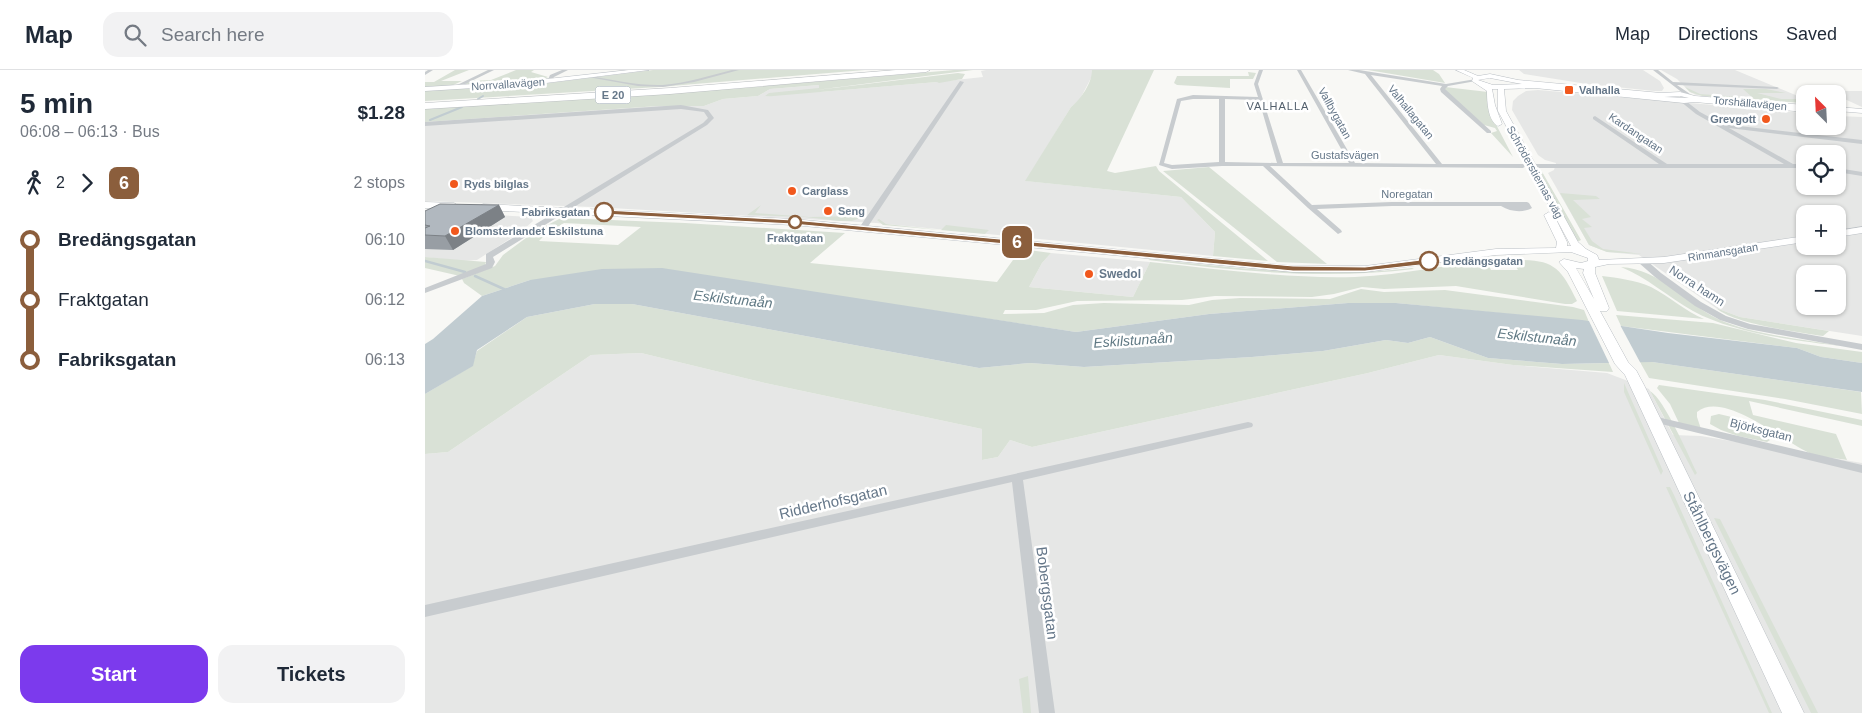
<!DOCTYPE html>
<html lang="en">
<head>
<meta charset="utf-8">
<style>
  :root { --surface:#fff; --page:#f2f2f3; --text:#1f2937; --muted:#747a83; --line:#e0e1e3; --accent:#7c3aed }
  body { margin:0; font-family:Helvetica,sans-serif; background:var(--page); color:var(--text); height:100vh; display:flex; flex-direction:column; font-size:19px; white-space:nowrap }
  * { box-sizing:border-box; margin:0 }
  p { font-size:16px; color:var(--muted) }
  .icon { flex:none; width:28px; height:28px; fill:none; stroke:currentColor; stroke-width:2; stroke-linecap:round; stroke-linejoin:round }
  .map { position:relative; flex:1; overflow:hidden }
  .sheet { display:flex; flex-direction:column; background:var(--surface); width:425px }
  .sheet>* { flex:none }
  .badge { padding:0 10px; border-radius:8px; font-size:18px; line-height:32px }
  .needle { width:32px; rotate:336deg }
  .fabs { position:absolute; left:1371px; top:15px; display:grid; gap:10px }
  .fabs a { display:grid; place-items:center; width:50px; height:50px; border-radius:10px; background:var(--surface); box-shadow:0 1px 4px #0004; font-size:25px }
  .map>.badge { position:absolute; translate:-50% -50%; box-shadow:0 0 0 2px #fff }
  .legs { display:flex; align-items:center; gap:8px; height:55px; padding:0 20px; font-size:16px }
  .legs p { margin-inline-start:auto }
  .head { display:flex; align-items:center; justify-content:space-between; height:85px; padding:0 20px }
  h1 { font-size:28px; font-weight:600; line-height:38px }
  .button { display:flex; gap:10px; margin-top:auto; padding:10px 20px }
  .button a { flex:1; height:58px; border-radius:15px; background:var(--accent); color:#fff; font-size:20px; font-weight:600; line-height:58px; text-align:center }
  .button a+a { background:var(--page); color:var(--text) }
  ul { padding:0 20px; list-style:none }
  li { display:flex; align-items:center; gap:18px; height:60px; font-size:19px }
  li i { display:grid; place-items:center; width:8px; height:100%; margin:0 6px; background:currentColor }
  li i::after { content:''; width:12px; height:12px; margin:-6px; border:4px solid; border-radius:50%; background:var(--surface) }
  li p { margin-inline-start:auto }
  li:first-child i { background:linear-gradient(#0000 50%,currentColor 0) }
  li:last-child i { background:linear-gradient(currentColor 50%,#0000 0) }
  header { display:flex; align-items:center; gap:30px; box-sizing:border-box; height:70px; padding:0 25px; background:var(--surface); border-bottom:1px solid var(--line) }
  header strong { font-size:24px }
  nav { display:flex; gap:28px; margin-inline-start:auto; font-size:18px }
  .search { width:350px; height:45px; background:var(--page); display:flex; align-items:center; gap:12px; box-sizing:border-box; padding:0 18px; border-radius:15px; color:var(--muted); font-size:19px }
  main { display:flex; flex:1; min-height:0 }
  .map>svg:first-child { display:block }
</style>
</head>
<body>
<header>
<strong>Map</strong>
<div class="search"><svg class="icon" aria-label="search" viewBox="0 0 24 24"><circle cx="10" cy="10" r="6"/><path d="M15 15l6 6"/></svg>Search here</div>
<nav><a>Map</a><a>Directions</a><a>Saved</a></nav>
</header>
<main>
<section class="sheet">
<div class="head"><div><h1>5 min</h1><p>06:08 – 06:13 · Bus</p></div><b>$1.28</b></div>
<div class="legs"><svg class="icon" aria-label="walk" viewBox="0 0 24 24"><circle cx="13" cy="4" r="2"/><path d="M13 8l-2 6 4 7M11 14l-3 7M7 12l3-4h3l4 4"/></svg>2<svg class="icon" aria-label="forward" viewBox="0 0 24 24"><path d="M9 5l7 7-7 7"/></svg><b class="badge" style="background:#8b5e3c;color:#fff">6</b><p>2 stops</p></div>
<ul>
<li><i style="color:#8b5e3c"></i><b>Bredängsgatan</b><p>06:10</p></li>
<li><i style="color:#8b5e3c"></i><span>Fraktgatan</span><p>06:12</p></li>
<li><i style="color:#8b5e3c"></i><b>Fabriksgatan</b><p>06:13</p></li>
</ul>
<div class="button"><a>Start</a><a>Tickets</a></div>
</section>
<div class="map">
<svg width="1437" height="643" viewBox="0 0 1437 643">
  <rect width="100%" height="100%" fill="#f8f8f5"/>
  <path fill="#e6e7e6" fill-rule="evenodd" d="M561,0H667V6L654,31L646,37L601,111L756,127L790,162L788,186L451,153L168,137L0,131V52L234,36H279L298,29L333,26L345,19L394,15L395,22L512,12L558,7L556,1Z
    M1094,0H1218L1235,11L1239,18L1237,21H1229L1162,14L1099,4Z
    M1236,0H1310L1380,29V33L1271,25L1265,22L1252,9Z
    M1113,20L1380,43V56H1412L1413,46L1437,47V266L1315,247L1291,238L1214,185L1182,182L1164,175L1123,103L1129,100L1131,93L1120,90L1113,85L1087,40L1088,31L1093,26L1101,21ZM1380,84H1412V116H1380ZM1380,144H1412V176H1380ZM1380,204H1412V236H1380Z
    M1400,21H1437V37L1413,26L1412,24Z
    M0,141L106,147L108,151L97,161L52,190L35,191L0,187Z
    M626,183L725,192L708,227L604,217L617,193Z
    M216,283L340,313L557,359V390L573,387L585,370L607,377L943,303L1014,285L1088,295L1182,303L1224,319L1248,365L1276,366L1437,393V643H0V384L23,382L166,285Z"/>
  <path fill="#d9e1d6" d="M30,0H44L16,11H37L26,16L0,18V12H9Z
    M91,0H109L106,2L123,7L114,11L38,16L43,11L66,10Z
    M228,0H440L234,17L0,31V20L100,16Z
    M529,0H548L383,21L533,3L540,4L537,9L514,13L512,12L337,27L346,26H340L344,23L394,18V15L345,19L333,26L298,29L279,36H234L0,52V38L317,18Z
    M662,0H729L682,101L690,103L731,96L734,101L843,191L788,186L790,162L756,127L600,111L646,37C656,29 667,13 667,0Z
    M943,0H1008L1014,4L1020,13Z
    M823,2L831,3L828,9H805V18L752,15L749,13L752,6H824Z
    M1020,17L1063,22L1064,41L1088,87L1066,63L1072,61L1070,58L1059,55L1020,21Z
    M1260,17L1275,24L1328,28L1318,19H1341L1361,23H1332L1356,29H1380V33L1277,26L1265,22Z
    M784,97L902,194L852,192L738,101Z
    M1116,100L1156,170L1154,171H1151L1113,102Z
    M1135,123L1171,126L1175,129L1148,130L1166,147L1157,149L1167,157L1159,158L1167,171L1178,179L1217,184L1182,182L1164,175Z
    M336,135L330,143L384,147L436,146L435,148L427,151H414L380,147L322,145Z
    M136,148L260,153L420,163L385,193L572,212L596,179L626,183L617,193L604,217L708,227L725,192C793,199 862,209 930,207C979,205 1026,193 1074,190L1078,196H1064L1066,200H1093L1087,190C1128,189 1135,196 1152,231L1147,234H1140L1031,216L959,219L937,217L909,224L887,227L790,226L757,230L652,231L611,240H580L578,244L619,243L648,235L679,233L764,235L787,230L815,228L905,229L936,219L959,222L1020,220L1148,237L1159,240L1164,252L971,233H923L784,244L651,262L365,219L105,210L57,226L39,213L37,209L70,196L78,185L105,165H117L118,167L114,171L193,175L216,157L139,153L126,161L113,160Z
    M454,149L461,154L516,160L521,155L564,160L560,164L470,156L458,155L452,150Z
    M0,187L61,192L60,196L35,206L0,198Z
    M725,189C812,198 899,209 987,198L989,199C900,210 812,201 723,190Z
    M1196,197C1235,199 1260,233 1293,249C1324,264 1382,270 1417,276C1372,271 1308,263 1268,241C1243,227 1223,208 1196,197Z
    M1177,206C1193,208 1210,210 1226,217C1244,226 1260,241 1279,249L1192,241Z
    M170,234H207L554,298L605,293L659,297L827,287L898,281L961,270L983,273L1005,267L1063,288L1137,294L1184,293L1188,302L1088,295L1014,285L943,303L607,377L585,370L573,387L557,390V359L340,313L216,283L166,285L23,382L0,384V324L47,296L52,281L102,247Z
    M1291,238L1315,247L1404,261L1398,266C1373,262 1309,254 1291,238Z
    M1191,245L1288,253L1371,273L1437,282V293L1396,287L1372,278L1196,256Z
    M1215,292H1227L1436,322L1437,344L1360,329L1224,308Z
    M1199,313L1238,401L1236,405L1199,322Z
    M1234,315L1340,330L1437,350V356L1324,331L1328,345L1411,364L1422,390C1411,388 1398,388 1387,384C1361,374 1299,319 1272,342V347L1276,359L1254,353L1245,334L1232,318Z
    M1225,321C1240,330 1263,385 1272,403L1270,405Z
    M1294,344L1315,349L1345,370L1342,372L1313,366L1296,360L1285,354L1286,346Z
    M1241,417H1245L1249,425L1347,643H1344Z
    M1289,448L1295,449L1393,643H1386Z
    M603,606L606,643H598L594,609Z"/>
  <path fill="#c1ccd1" d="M237,198L651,262L784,244L923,233H971L1157,250L1243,263L1372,278L1396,287L1437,293V322L1227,292L1137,294L1063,288L1005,267L983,273L961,270L898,281L827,287L659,297L605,293L554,298L207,234H170L102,247L52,280L48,296L0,324V274L8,269L57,226L105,210L177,199Z"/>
  <path fill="#f8f8f5" d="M1163,249L1194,253L1216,294L1185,295Z"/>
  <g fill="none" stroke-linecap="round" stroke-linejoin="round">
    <path stroke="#c1ccd1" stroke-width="2" d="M53,29L58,26
      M5,50L37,37"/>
    <path stroke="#c1ccd1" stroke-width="2.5" d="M0,191L40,202
      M50,206L81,220"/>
    <defs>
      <path id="secondary" d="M204,0H224L113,14L0,21V17L113,10Z
        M1031,0H1039L1053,6L1065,4L1093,10L1236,23L1255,22L1270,26L1380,35V42L1270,32L1259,33L1110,18L1079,19L1081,41L1153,172L1161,179L1172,185L1174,190L1239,187L1380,166V172L1239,193L1184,194L1170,197V203L1184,238L1182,241H1175L1203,292L1211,300L1219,315L1379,643H1357L1200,305L1190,294L1143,202L1134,192L1139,189L1156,193L1163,191V188L1146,182L1071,185L940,202H868L368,155L58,140L53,137L58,134L368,149L868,196H940L1071,179L1131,178L1132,172L1119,145L1124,142L1129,145L1142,172V176H1146L1073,41V19H1067L1070,35L1077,54L1073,56C1063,51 1062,32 1062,21L1047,11L1048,8ZM1065,8L1097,14L1068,15L1053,10ZM1255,26L1264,28L1239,27ZM1151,198L1159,199L1158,203L1169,229Z
        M1412,37L1437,39V43L1412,41Z
        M0,132L29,133L34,136L29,139L0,138Z
        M1437,157V163L1412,167V161Z"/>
      <path id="highway" d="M471,0H505L501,2L245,24L0,39V33L245,18Z"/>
    </defs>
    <use href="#secondary" stroke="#babfc4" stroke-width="1"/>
    <use href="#highway" stroke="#babec1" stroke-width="1"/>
    <path fill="#c8cccf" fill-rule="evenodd" d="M3,0H8L0,5V2Z
      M63,0H69L32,18L28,17Z
      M137,0H143L129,7L126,12H122L125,5Z
      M307,0H314L269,12L238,17L213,16L163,7L165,6C189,10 214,16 238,15C261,13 284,6 307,0Z
      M834,0H838L833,14L858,93H924L872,0H876L930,93L1011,94L940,4L923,0H934L1021,14L1051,9V11L1023,16L1020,19L1066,61V63H1062L1016,22L1015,19L1017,16L946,5L1017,94H1098L1101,96L1098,98L845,96L887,135L967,132H1102L1104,133L1107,138C1098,143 1086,142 1076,136H967L892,139L916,160L917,162L913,164L883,138L838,96H797L747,99L734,95L752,29L768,25L833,27L829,14ZM768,29H794V92L747,95L739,93L756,31ZM800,29L834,30L852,93L800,92Z
      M1228,0H1233L1248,12L1352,17L1354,18L1352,19L1252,15L1265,24L1263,27Z
      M535,11L539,12L442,158L435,160L434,158Z
      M1257,28L1275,42L1297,54L1437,70V74L1304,58L1368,94H1380V98H1109L1106,96L1109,94H1234L1168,49V47L1170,46L1242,94H1359L1271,44L1255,31Z
      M256,35L283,40L289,48L282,55L68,187L70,192L67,198L0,223V218L61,194V184L278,53L283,48L279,42L256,39L0,56V52Z
      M1412,98L1437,102V106L1412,102Z
      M1214,189H1220L1236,203L1276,232L1301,246L1325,254L1437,274V280L1323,259L1295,250L1270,236L1230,207L1214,193Z
      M1228,346L1437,395V403L1224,351L1223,349Z
      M823,352L827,353L828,355L827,357L598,410L630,643H614L587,412L0,547V535Z"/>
    <use href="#secondary" fill="#fff" fill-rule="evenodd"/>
    <use href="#highway" fill="#fff" fill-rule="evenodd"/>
  </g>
  <path fill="#989ea4" d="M74,135L80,147L28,180L0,179V155Z"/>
  <path fill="#7c8186" d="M74,135L80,147L28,180L20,166Z"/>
  <path fill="#b1b8bf" stroke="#7c8186" d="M15,134L74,135L20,166L0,165V158L5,156L0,155V141Z"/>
  <path fill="#8b5e3c" stroke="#fff" d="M179,140L368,150L868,196L940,197L1004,189L1007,191L1004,194L940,201H868L368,154L177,144V141Z"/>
  <g fill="#f1581d" stroke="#fff" stroke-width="2">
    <rect x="1139" y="15" width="10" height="10" rx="2.5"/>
    <circle cx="1341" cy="49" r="5"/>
    <circle cx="29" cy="114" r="5"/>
    <circle cx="367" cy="121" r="5"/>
    <circle cx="403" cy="141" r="5"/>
    <circle cx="30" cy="161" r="5"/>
    <circle cx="664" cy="204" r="5"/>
  </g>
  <g fill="#fff" stroke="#8b5e3c" stroke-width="2.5">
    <circle cx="179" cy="142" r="9"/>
    <circle cx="370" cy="152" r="6"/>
    <circle cx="1004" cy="191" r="9"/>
  </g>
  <g text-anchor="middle" stroke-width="5" stroke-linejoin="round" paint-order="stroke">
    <g font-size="11" fill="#657789" stroke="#fff">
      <text transform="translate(83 14) rotate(-4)" y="4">Norrvallavägen</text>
      <text transform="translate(1325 33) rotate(5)" y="4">Torshällavägen</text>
      <text transform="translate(986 42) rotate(51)" y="4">Valhallagatan</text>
      <text transform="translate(910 43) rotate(61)" y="4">Vallbygatan</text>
      <text transform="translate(1211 63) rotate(34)" y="4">Kardangatan</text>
      <text x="920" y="89">Gustafsvägen</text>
      <text transform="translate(1110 102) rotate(61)" y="4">Schröderstiernas väg</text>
      <text x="982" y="128">Noregatan</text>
      <text transform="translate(1298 182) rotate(-9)" y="4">Rinmansgatan</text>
    </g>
    <g font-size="11" font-weight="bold" fill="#657789" stroke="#fff" text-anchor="start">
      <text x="1154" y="24">Valhalla</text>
      <text x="1331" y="53" text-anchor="end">Grevgott</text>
      <text x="39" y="118">Ryds bilglas</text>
      <text x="377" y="125">Carglass</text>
      <text x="413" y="145">Seng</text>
      <text x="40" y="165">Blomsterlandet Eskilstuna</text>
    </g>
    <rect fill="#fff" stroke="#93a0ac" stroke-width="1" x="170.5" y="16.5" width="35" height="17" rx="4"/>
    <g font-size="11" font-weight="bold" fill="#657789">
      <text x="188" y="29">E 20</text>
    </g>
    <g font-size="11" letter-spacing="1" fill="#53606d" stroke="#fff">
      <text x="853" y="40">VALHALLA</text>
    </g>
    <g font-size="11" font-weight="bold" fill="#657789" stroke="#fff" text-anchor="end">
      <text x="165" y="146">Fabriksgatan</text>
      <text x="370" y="172" text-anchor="middle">Fraktgatan</text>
      <text x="1018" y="195" text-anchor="start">Bredängsgatan</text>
    </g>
    <g font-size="12" font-weight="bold" fill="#657789" stroke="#fff" text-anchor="start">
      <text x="674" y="208">Swedol</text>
    </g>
    <g font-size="12" fill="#657789" stroke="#fff">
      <text transform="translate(1272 216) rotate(33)" y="4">Norra hamn</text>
      <text transform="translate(1336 360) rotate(14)" y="4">Björksgatan</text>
    </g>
    <g font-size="14" font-style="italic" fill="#607984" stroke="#fff">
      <text transform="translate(308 229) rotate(6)" y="5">Eskilstunaån</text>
      <text transform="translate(1112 267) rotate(6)" y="5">Eskilstunaån</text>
      <text transform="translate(708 270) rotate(-4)" y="5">Eskilstunaån</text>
    </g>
    <g font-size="15" fill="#657789" stroke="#fff">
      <text transform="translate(408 432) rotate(-13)" y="5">Ridderhofsgatan</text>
      <text transform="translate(1287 473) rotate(64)" y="5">Ståhlbergsvägen</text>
      <text transform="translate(622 523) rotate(83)" y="5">Bobergsgatan</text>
    </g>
  </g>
</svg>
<div class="fabs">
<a><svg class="needle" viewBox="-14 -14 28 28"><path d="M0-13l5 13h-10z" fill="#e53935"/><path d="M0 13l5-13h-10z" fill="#747a83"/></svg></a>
<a><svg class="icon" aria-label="locate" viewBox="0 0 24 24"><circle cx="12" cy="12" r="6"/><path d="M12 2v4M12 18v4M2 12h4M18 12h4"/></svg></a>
<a>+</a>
<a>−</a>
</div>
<b class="badge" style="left:592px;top:172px;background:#8b5e3c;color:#fff">6</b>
</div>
</main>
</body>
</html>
